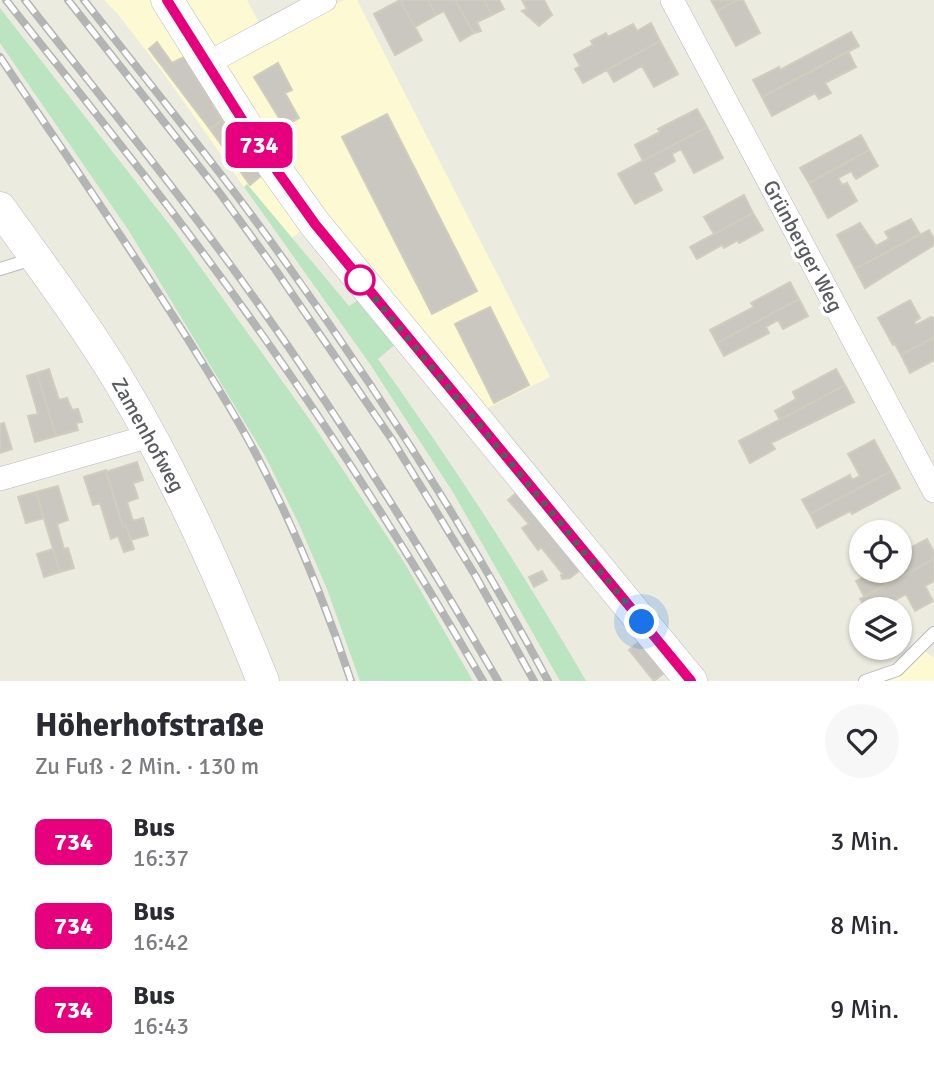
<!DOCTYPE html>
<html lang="de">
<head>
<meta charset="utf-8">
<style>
  :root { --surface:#fff; --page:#f7f7f7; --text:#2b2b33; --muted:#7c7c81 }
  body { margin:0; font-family:Signika,sans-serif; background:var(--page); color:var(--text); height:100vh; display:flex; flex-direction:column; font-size:26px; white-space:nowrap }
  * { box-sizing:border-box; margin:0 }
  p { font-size:23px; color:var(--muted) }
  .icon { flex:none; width:38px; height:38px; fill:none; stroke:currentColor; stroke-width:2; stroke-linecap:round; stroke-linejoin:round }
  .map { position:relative; height:681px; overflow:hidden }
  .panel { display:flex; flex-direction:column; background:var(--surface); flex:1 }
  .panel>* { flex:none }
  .badge { padding:0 14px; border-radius:10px; font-size:24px; line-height:46px }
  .fabs { position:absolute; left:849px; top:520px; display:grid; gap:14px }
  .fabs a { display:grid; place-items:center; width:63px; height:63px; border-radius:50%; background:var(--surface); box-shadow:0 2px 5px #0004; font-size:35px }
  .you { position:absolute; width:35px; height:35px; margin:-18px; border:5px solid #fff; border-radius:50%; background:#1a73e8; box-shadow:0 0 0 10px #1a73e833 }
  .map>.badge { position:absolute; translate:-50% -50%; box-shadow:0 0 0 4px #fff }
  .round { display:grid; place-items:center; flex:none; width:74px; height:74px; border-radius:37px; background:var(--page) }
  .headline { display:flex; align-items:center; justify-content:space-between; height:119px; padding:0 35px }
  h1 { font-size:33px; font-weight:700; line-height:52px }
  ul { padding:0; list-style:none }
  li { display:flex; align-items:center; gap:21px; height:84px; padding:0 35px }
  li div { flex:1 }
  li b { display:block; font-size:26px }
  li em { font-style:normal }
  li .badge { min-width:77px; font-weight:700; text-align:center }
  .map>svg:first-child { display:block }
</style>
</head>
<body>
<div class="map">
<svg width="934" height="681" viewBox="0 0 934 681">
  <rect width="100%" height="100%" fill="#ecebe0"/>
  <path fill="#fdf9d3" d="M104,0H162L308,225L292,238L247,185L244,187L164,74L117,13Z
    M172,0H247L263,30L344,0H357L550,377L480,412L355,263Z
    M925,651L934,658V681H868Z"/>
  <path fill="#bbe4c1" d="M0,8L176,233L310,420L404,562L473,681H360L327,589L298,522L265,456L129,231L0,43Z
    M247,184L349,306L362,298L398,342L378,359C452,463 522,570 586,681H560L454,494L370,364L244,187Z"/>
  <path fill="#c9c7bf" stroke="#d0cdbe" stroke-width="2" d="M400,0L422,40L395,55L374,14Z
    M400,0H428L436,15L415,27Z
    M428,0H455L474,33L460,41L444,11L436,15Z
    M455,0H484L492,15L477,22L481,31L474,33Z
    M484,0H499L504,9L492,15Z
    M522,0H544L552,15L539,26L522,11L527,9Z
    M711,0H737L717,11Z
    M737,0H743L760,33L736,46L717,11Z
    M651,23L660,41L583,83L575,69L580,66L574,55L593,45L591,41L606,33L608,37L633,24L637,31Z
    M851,32L859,46L762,97L753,80L779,67L780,70Z
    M660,41L678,74L654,87L642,66L614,82L607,70Z
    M157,42L172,63L184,57L222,120L210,129L149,49Z
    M848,51L856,67L825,83L831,93L819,99L815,93L772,116L762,97Z
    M278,63L292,90L285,93L299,118L284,126L254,77Z
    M697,109L707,127L643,161L635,145L660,132L658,129Z
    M387,114L477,291L432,314L342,137Z
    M222,120L262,175L250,185L210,129Z
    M707,127L723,158L694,173L681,149L672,154L675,161L653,173L662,190L635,204L618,174Z
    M861,135L869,150L809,183L800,168Z
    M869,150L878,166L856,179L851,171L838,178L842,185L847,183L857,201L828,218L809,183Z
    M744,195L753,213L714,234L704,217Z
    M753,213L763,230L739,243L738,240L724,248L722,245L697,259L690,247Z
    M911,219L920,234L855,269L837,235L860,223L876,246L889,239L885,232Z
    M929,230L934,239V245L865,288L855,269Z
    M790,282L799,299L717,343L710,330L754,307L751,303Z
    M799,299L808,316L783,329L778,320L766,327L769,333L724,356L717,343Z
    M910,300L920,318L914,322L916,325L931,317L934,318V337L901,355L895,344L893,345L878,318Z
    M490,307L529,385L494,403L455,324Z
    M934,337V360L910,373L901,355Z
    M49,369L59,400L67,398L72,410L78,409L82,422L76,423L78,430L56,436L37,373Z
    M836,369L845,385L780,420L775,411L796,399L793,392Z
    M37,373L56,436L35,442L28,416L38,414L27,376Z
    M845,385L854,402L771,443L775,449L750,463L739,441Z
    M4,423L12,449L0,453V424Z
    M874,440L891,471L810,514L802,500L850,475L852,480L860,476L848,454Z
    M137,462L143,480L133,483L138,498L127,502L133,521L143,518L148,535L131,540L126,526L123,527L106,472Z
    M106,470L123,527L126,526L134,549L124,552L118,536L111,539L100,503L93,505L84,477Z
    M891,471L900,488L852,514L850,511L817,528L810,514Z
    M58,486L68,520L57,524L64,549L68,548L74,568L60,572L36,492Z
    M36,492L44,518L26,523L18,497Z
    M516,493L580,570L570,578L562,579L561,575L563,574L541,547L538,550L522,528L529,524L508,500Z
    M927,539L934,552V559L864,596L856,581L872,573L873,575L878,570H900V553Z
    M53,549L60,572L44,577L37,554Z
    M934,559V581L925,586L933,601L915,611L906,594L893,601L897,609H866L860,599Z
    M542,571L547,580L534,587L529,577Z
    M639,642L664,673L654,681L629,650Z"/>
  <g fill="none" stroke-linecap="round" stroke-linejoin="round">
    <defs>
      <path id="lane" d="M0,269L36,258
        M865,681L897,670L934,633"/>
      <path id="street" d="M672,0L934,491
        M206,64L325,0
        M0,479L150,436"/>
      <path id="secondary" d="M167,0L255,140L315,224L691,681
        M0,208C40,264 82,320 118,379C176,475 221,577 263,681"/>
    </defs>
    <use href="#lane" stroke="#b8b9bf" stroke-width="14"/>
    <use href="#street" stroke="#b8b9bf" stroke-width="24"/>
    <use href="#secondary" stroke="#b9bbc2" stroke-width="33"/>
    <use href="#lane" stroke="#fff" stroke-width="12"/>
    <use href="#street" stroke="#fff" stroke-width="23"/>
    <use href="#secondary" stroke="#fff" stroke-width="32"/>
    <defs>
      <path id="rail" d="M6,0C65,75 125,149 182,225C292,370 392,524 483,681
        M25,0C81,72 139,143 194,216C306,364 406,521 498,681
        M68,0L219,192L275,269L393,441L475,575L534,681
        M84,0C151,86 221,171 284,260C381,395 470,535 548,681
        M0,57C63,151 128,244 189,341C213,380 238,419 259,460C296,531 326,605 351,681"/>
    </defs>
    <use href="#rail" stroke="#b3b4b4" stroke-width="8"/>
    <use href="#rail" stroke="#fff" stroke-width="5" stroke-dasharray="16" stroke-linecap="butt"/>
  </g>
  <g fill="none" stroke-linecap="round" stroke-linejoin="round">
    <defs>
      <path id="line" d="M167,0L255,140L315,224L691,681"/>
    </defs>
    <use href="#line" stroke="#fff" stroke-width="16"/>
    <use href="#line" stroke="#e6007e" stroke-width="10"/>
    <path stroke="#595b61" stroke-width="7" stroke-dasharray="0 12.6" d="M360,280L642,622"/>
  </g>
  <circle fill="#fff" stroke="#e6007e" stroke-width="3.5" cx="360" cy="280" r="14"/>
  <g text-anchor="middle" stroke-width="7" stroke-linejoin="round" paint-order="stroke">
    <g font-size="21" fill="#595b61" stroke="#fff">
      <text transform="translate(803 246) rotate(62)" y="7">Grünberger Weg</text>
      <text transform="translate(148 435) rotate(61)" y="7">Zamenhofweg</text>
    </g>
  </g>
</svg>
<div class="fabs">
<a><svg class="icon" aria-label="locate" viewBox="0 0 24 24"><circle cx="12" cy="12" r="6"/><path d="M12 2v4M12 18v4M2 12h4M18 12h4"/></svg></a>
<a><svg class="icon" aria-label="layers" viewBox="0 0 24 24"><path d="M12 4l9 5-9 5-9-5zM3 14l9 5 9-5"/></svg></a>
</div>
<div class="you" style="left:642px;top:622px"></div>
<b class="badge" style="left:259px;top:145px;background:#e6007e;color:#fff">734</b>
</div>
<section class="panel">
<div class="headline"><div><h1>Höherhofstraße</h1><p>Zu Fuß · 2 Min. · 130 m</p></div><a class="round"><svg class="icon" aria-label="heart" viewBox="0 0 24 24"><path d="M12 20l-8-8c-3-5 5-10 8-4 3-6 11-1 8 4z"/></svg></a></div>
<ul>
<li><span class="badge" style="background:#e6007e;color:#fff">734</span><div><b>Bus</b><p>16:37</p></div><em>3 Min.</em></li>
<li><span class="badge" style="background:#e6007e;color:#fff">734</span><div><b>Bus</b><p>16:42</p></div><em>8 Min.</em></li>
<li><span class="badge" style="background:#e6007e;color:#fff">734</span><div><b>Bus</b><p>16:43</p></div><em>9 Min.</em></li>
</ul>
</section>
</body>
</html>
